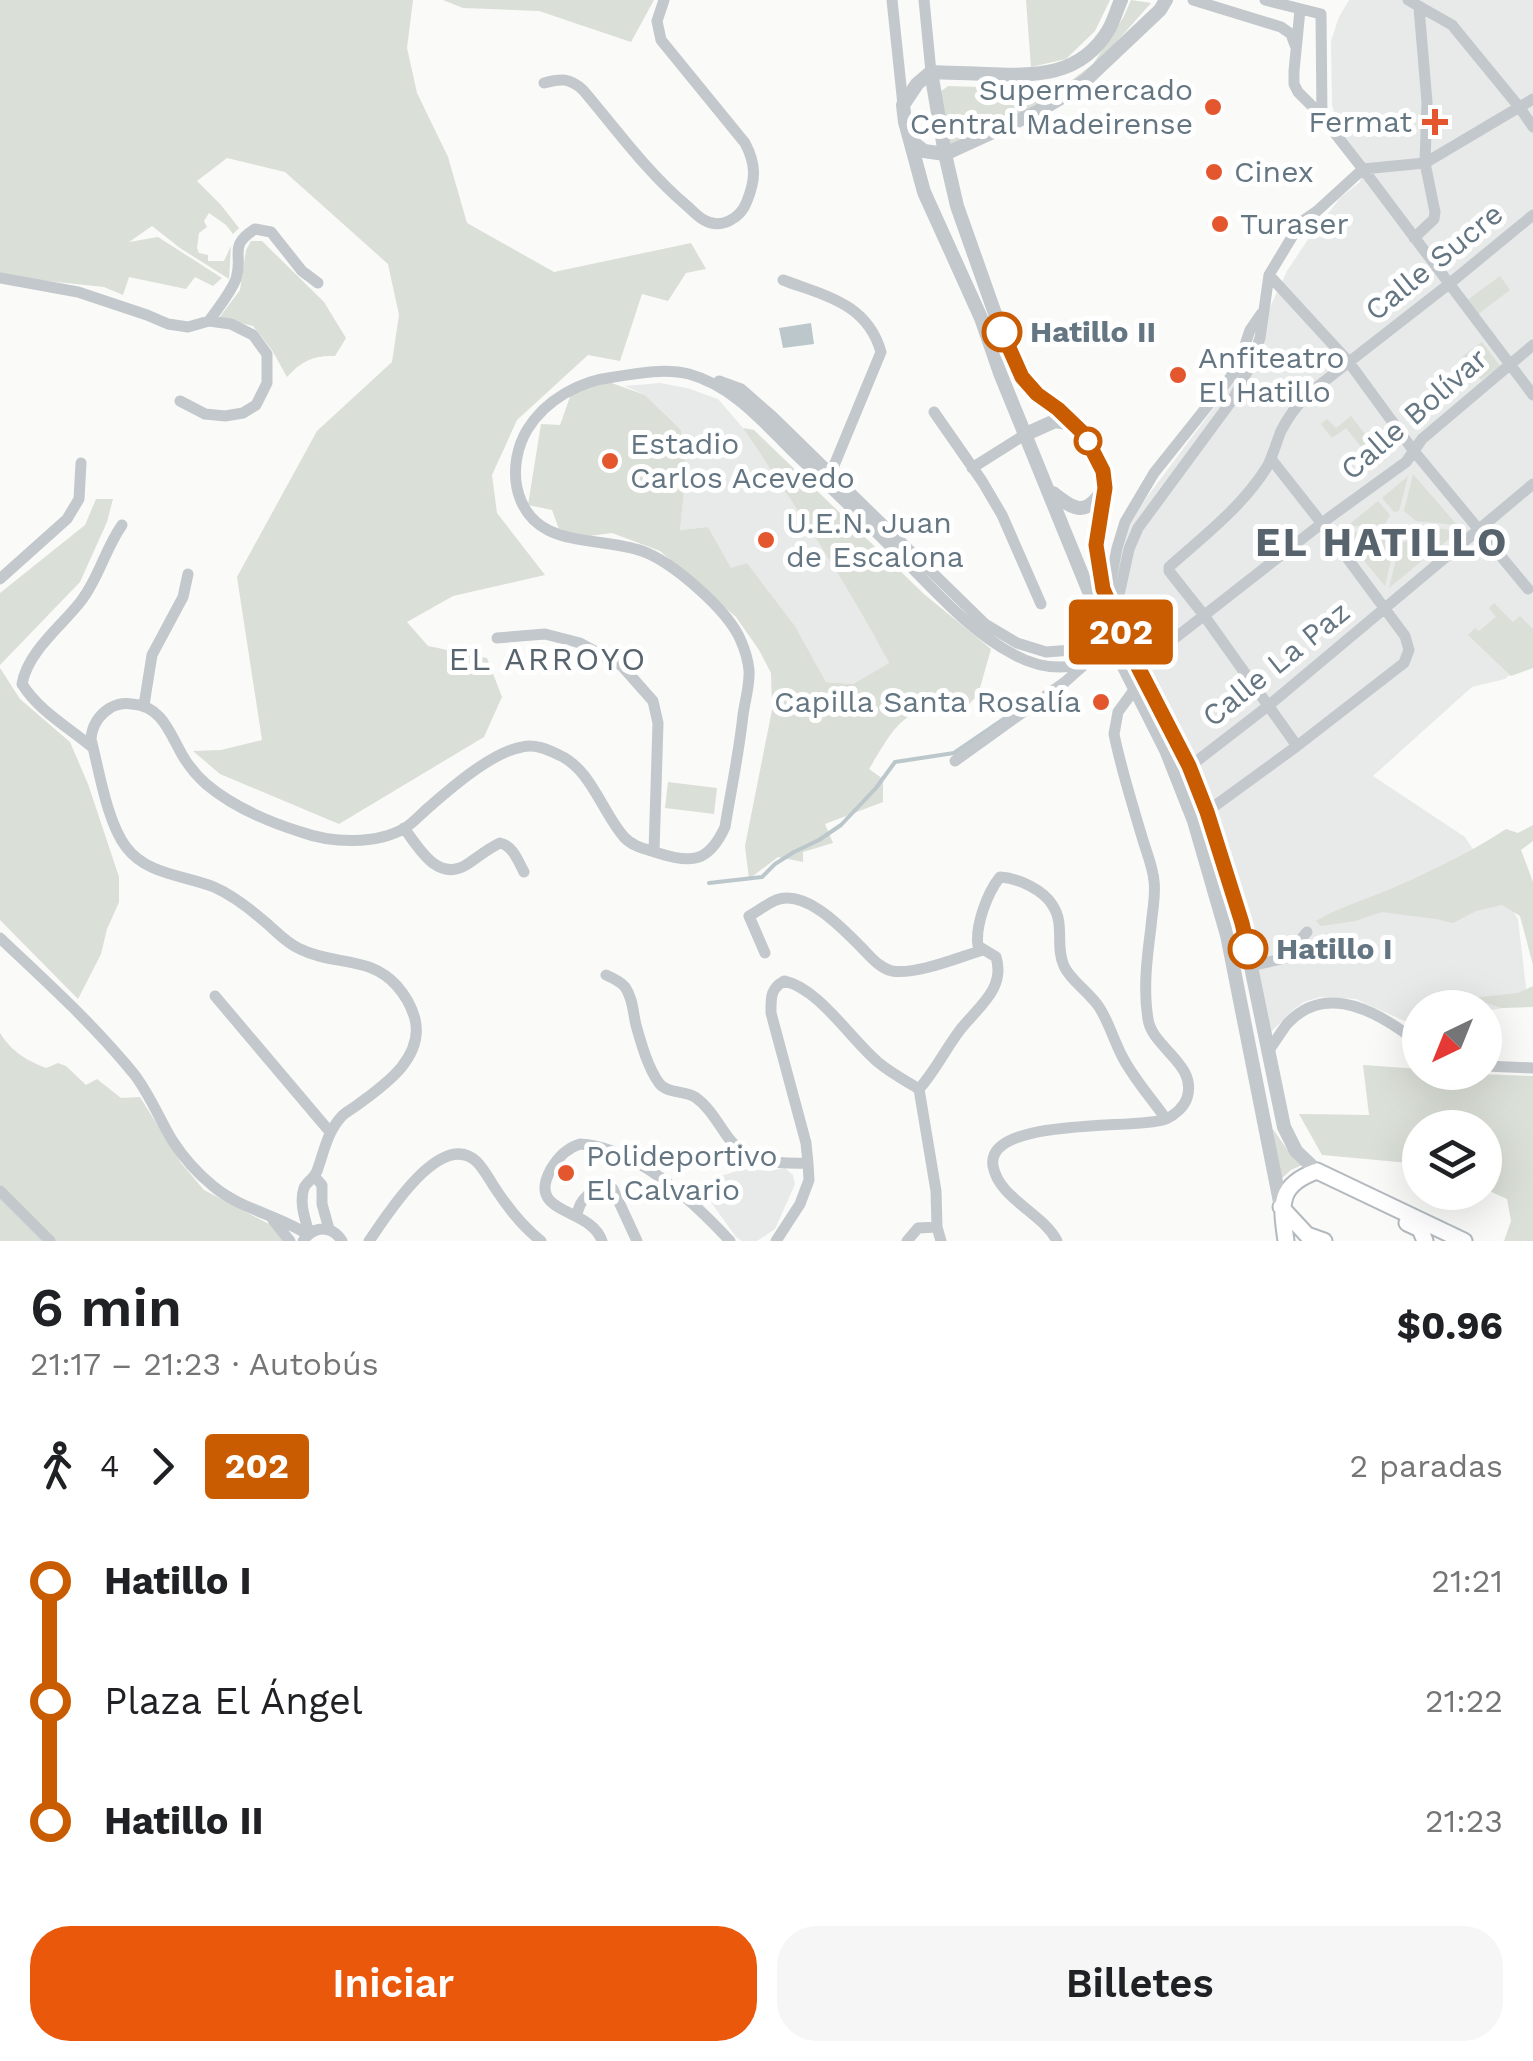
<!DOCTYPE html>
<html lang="es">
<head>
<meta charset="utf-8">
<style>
  :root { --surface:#fff; --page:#f6f6f6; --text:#202124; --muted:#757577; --accent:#ea580c }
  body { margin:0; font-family:"Work Sans",sans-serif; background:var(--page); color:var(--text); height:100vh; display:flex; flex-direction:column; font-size:38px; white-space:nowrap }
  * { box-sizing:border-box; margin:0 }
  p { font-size:32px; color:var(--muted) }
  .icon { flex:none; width:55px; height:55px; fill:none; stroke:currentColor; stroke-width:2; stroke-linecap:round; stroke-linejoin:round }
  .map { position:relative; height:1241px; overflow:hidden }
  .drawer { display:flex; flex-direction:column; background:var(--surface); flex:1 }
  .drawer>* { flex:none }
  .badge { padding:0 20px; border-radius:8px; font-size:35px; line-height:65px }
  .needle { width:65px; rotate:223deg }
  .buttons { position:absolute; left:1402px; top:990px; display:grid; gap:20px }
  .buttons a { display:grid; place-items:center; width:100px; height:100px; border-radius:50%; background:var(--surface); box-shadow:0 10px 40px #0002; font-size:50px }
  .map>.badge { position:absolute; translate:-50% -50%; box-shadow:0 0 0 5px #fff }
  .legs { display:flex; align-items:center; gap:15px; height:110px; padding:0 30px; font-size:32px }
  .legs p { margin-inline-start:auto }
  .headline { display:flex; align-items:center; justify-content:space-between; height:170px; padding:0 30px }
  h1 { font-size:55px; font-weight:600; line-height:75px }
  .cta { display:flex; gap:20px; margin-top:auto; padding:20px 30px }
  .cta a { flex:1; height:115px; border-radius:40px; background:var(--accent); color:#fff; font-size:40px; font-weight:600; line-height:115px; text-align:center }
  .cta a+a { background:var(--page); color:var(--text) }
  ul { padding:0 30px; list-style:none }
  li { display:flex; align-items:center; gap:35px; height:120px; font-size:38px }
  li i { display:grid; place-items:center; width:15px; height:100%; margin:0 12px; background:currentColor }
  li i::after { content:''; width:25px; height:25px; margin:-12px; border:8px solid; border-radius:50%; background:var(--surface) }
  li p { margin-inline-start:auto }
  li:first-child i { background:linear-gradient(#0000 50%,currentColor 0) }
  li:last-child i { background:linear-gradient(currentColor 50%,#0000 0) }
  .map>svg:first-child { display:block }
</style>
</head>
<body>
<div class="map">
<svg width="1533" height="1241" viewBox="0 0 1533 1241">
  <rect width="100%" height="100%" fill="#fafaf8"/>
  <path fill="#e8e9e9" d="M1349,0H1533V656L1505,679L1472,687L1373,776L1465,837L1518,919L1528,1004L1485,1011V1008H1420V1021L1409,1023L1356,999L1320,997L1304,1002L1293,1010L1265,1038L1217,835L1109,604L1123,534L1138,509L1237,377L1287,271L1311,235L1341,197L1360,182L1365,162L1338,128L1332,105L1331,41L1339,17Z
    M660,383L687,388L718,399L743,428L825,549L862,611L889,663L853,684L826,682L795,626L747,563L731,569L708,527L680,530L686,471L681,430L645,395L625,386Z
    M785,1168L793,1175L795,1184L775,1229L757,1241H742L736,1237L703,1191L711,1179L744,1169L769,1171Z"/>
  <path fill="#dadfd7" d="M0,0H413L407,48L417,93L448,157L467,223L554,272L691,243L706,269L686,273L668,301L642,294L620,361L588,355L517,420L492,475L497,513L545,575L453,596L407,622L428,646L487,658L502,697L484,737L339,824L220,774L193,751L221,750L262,740L237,577L317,431L392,362L399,315L388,264L285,172L227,158L197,181L221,205L239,228L233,234L226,225L209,213L204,221L207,227L199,233L197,248L199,253L208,255V261H224L231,246L229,279L180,248L152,226L129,242L158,237L222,278L213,286L195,277L186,289L129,277L123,295L104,287L0,276Z
    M443,0H654L631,42L539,11L463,8Z
    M1026,0H1110L1095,31L1066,59L1031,67Z
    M1131,0L1151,3L1097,64L1050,101L948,147L940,92L948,86L1046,89L1072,80L1093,64L1123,18Z
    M251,241H262L324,302L346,338L335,356C314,355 301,361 287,377L272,350L253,326L219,318L240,290L246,250Z
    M1500,276L1510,290L1477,315L1466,301Z
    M1482,342L1500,366L1481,380L1463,356Z
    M606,381L645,395L681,430L686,471L680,530L708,527L731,568L747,563L795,626L826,682L853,684L889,663C846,581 795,505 743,428L754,430L924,594L991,649L978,695L962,711L956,698C900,714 899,720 869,769L883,779V802L825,824L833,843L803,852V862L778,857L749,879L745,846L772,710L771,673L759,650L736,617L660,551L612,533L581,537L559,529L552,510L528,505L541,424L560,425L571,394Z
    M1351,416L1375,447L1367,454L1346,428L1332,438L1321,424L1327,419L1336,428Z
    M1413,474L1457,525L1416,521L1404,511Z
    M1408,476L1399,511L1394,512L1382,498Z
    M96,499H113L107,522L80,582L0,665V593L85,525Z
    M1378,501L1390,515L1385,524L1346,527Z
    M1417,526L1459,531L1429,555L1414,536Z
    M1385,530L1395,542L1385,586L1342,534Z
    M1410,540L1424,559L1389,588L1400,543Z
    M1494,603L1513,622L1520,616L1533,629V668L1511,676L1468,635L1475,628L1479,631L1496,617L1489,608Z
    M0,668L20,699L70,742L88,784L119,877V902L107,929L101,954L78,999L0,920Z
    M668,782L717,788L714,814L665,808Z
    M1533,825V841L1521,850L1533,882V965L1520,916L1502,905L1476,911L1453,923L1436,919L1382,912L1355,921L1321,926L1316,921C1343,905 1374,897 1402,884C1438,868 1474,850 1506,829L1518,833Z
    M1533,986V1007L1502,1008L1471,998L1518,993Z
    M0,1033C12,1052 26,1060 46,1068L58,1063L66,1066L86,1085L97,1079L121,1098L140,1097L181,1163L204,1190L269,1224L286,1241H0Z
    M1363,1065L1420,1069V1072L1533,1076V1241H1504L1511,1221L1507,1199L1485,1189V1128H1420V1164L1322,1155L1299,1114L1369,1115Z
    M1273,1129L1286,1148L1302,1165L1291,1170L1280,1180Z"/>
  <path fill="#bbc7cb" d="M811,323L814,344L783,348L779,328Z"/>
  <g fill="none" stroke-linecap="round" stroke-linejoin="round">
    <path stroke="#bbc7cb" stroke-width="4" d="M709,883L762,877L775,864L794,852L819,840L841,825L876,788L895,762L954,753L1024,705"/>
    <defs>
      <path id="secondary" d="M1317,1171L1464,1241
        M1281,1207L1307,1235L1324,1241
        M1407,1223L1420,1229L1425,1241
        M1286,1241C1281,1205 1277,1185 1317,1171"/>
    </defs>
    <use href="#secondary" stroke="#b3babf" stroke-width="19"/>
    <path stroke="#c3c8cc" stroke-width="11" d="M892,0L903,105
      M924,0L931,72
      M1193,0L1281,27L1291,34L1295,45
      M1265,0L1321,14
      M1408,0L1452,25L1520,108L1533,127
      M1300,10L1294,71V84L1298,92L1319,113L1363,169L1533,395
      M1321,14L1322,117
      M544,83C561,78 570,78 583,90C616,129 647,172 686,205C692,210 698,217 704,220C721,230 741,218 747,201C756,179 756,164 745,143L661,40L657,21L664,0
      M1414,238L1434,219L1435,212L1425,163L1427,102L1419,8
      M1269,275L1348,361L1413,450L1528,589
      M0,278L78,292L147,315L168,324L188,327L209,321L231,324L253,335L267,354V383L256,405L243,413L225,416L205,414L180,401
      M783,280C825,296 867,303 881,352L828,480
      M209,321C218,308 230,294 236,279C244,254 227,247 255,229L271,232L302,271L318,283
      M719,381L741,389L773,417L985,624L1017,643L1046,652L1072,650L1091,639L1101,621L1107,601L1117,548L1125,522L1154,473L1237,369L1250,330L1261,314
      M934,412L982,481L1002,515L1041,604
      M972,468L1026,434
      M0,579L67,519L79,499L81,463
      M1114,618L1129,549L1138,528L1233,399L1249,368L1260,338L1269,275L1301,222L1317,211L1363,169L1425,163L1533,99
      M497,638L545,634L580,643L622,666L653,701L658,723L654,852
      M1138,667L1330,517L1406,462L1422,439L1533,345
      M144,705L152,655L183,597L188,574
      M1297,746L1203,614L1169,571V567C1204,536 1242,507 1267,467C1273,456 1276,443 1281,431C1288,417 1297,405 1308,394L1449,284L1533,215
      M92,747C68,727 39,711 22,684C28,651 61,627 81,601C99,578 105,549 122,525
      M955,761L1065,682L1083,666
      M1189,767L1268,706L1533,484
      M1194,821L1297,746L1404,663L1409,650L1405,636L1316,516L1271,459
      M404,828C419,848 437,882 466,865C477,858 487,849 500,843C513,846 518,861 524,872
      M0,938C46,981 94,1025 134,1074C150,1095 159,1118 172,1140C183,1157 197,1173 213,1186C240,1209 278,1215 307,1234
      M765,953L749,916C758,911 767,904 776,900C806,889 842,928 861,947C870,956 879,968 892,971C917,975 959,957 983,950
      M1251,966L1285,958L1307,932
      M606,975C613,978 620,981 625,987C633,998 633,1013 636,1025C641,1043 648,1068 659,1083C667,1094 684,1090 695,1097C708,1106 716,1120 725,1133C744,1163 776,1164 808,1163
      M215,996L330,1132
      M1269,1050C1275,1042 1281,1032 1287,1024C1328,979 1384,1016 1420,1044
      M1485,1066L1533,1068
      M919,1089C935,1071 945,1050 960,1030C977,1008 1006,989 996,957L978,946C975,926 987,893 1000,877C1018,878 1044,890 1053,906C1065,924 1055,947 1064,966C1070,980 1089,992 1099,1007C1109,1022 1113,1039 1122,1056C1133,1078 1152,1099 1166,1119
      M919,1089L936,1191L937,1227L941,1241
      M315,1177L322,1185V1204L329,1229
      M0,1191L50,1241
      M577,1216C579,1198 591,1191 607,1186L613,1189L637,1241
      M273,1220L290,1241
      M309,1233C305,1219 299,1202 304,1188C307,1181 314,1179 317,1171C324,1152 327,1132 342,1116C347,1111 354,1108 360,1103C386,1084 424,1057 415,1019C412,1008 405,995 397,986C369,955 334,966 300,949C286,943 275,930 264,921C249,908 232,895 214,887C184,875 147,875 126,847C107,822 99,770 91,739C92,726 99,715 110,708C117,704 125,703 132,704C165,706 171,739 186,761C192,770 198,777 206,784C232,806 269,822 301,832C331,843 376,845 405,828C413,823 420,815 428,808C451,788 492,752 522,747C535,744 547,749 559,755C591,769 602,812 624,837C633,847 646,849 658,853C692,864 709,862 725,827C731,790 739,753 743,715C745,700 750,685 749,670C748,661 745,650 741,641C729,611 673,562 642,551C597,535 531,551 517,488C513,469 517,447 527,430C546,399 580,381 614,377C638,373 666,368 689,374C732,386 761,420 791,450C831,488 871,527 910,566C942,598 973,633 1013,654C1034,666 1056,670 1079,665C1096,661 1105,653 1109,636
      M303,1241C314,1225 332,1225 342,1241
      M369,1241C386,1217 441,1127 477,1162C484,1169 489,1179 495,1188C508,1208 522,1226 541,1241
      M602,1241C590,1206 525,1216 551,1169C558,1157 567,1148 580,1144C635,1147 694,1202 730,1241
      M776,1241L800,1204L809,1180L808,1163L806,1143L771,1013C771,998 770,989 784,981C819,988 851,1040 879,1063C891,1073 906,1081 919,1089
      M907,1241L918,1228L937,1227
      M1057,1241C1043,1213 999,1199 993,1166C985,1116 1139,1130 1166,1119C1175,1115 1184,1107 1187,1098C1198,1064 1152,1048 1148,1019C1143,989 1147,957 1151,927C1152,912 1156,896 1154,881C1153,867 1146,851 1142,837C1132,803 1121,769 1114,734L1118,712L1134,690"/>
    <path stroke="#c3c8cc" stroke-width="14" d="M931,72L917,84L903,105L905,122L924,192L981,318L1000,373L1101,621L1166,750L1194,821L1227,935L1281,1207
      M931,72L945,154L957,206L1004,339L1016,367L1028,387L1058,409L1084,434L1103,471L1105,488L1096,545L1103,589L1138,667L1189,767L1207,811L1242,923L1284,1127L1296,1151L1317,1171
      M931,72C950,73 968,73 986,74C1035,76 1081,77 1109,29C1114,20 1117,9 1121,0
      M910,140L924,151L945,154L1037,112L1059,99L1086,80L1160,10L1166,0
      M1026,434L1055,421L1074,424
      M1053,493C1075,511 1086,516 1103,490"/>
    <use href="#secondary" stroke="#fff" stroke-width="15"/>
  </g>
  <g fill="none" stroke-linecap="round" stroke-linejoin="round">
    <defs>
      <path id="line-1" d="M1002,332L1022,377L1037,394L1058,409L1084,434L1103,471L1105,488L1096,545L1103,589L1138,667L1189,766L1207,812L1242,923L1248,949"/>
    </defs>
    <use href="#line-1" stroke="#fff" stroke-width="22"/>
    <use href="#line-1" stroke="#c95b00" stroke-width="15"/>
  </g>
  <g fill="#e4572e" stroke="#fff" stroke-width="4">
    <circle cx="1213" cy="107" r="10"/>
    <path d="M1430 107h10v10h10v10h-10v10h-10v-10h-10v-10h10z"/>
    <circle cx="1214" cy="172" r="10"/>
    <circle cx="1220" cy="224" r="10"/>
    <circle cx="1178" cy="375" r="10"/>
    <circle cx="610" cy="461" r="10"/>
    <circle cx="766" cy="540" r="10"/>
    <circle cx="1101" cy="702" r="10"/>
    <circle cx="566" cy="1173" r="10"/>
  </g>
  <g fill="#fff" stroke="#c95b00" stroke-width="5">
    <circle cx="1002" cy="332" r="18"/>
    <circle cx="1088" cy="441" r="12"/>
    <circle cx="1248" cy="949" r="18"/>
  </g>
  <g text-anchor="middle" stroke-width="10" stroke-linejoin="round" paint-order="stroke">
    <g font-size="30" fill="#657683" stroke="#fff" text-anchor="start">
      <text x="1193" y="100" text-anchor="end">Supermercado<tspan x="1193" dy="34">Central Madeirense</tspan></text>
      <text x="1412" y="132" text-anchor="end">Fermat</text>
      <text x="1234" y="182">Cinex</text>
      <text x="1240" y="234">Turaser</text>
      <text x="1198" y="368">Anfiteatro<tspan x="1198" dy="34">El Hatillo</tspan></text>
      <text x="630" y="454">Estadio<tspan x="630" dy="34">Carlos Acevedo</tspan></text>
      <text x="786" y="533">U.E.N. Juan<tspan x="786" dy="34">de Escalona</tspan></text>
      <text x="1081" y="712" text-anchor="end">Capilla Santa Rosalía</text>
      <text x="586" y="1166">Polideportivo<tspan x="586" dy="34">El Calvario</tspan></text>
    </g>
    <g font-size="30" fill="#657683" stroke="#fff">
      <text transform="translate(1434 262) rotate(-39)" y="10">Calle Sucre</text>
      <text transform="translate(1414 414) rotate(-41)" y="10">Calle Bolívar</text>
      <text transform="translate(1276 664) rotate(-39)" y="10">Calle La Paz</text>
    </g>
    <g font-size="30" font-weight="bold" fill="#657683" stroke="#fff" text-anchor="start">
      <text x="1030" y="342">Hatillo II</text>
      <text x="1276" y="959">Hatillo I</text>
    </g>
    <g font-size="32" letter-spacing="2.5" fill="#57646e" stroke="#fff">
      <text x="548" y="670">EL ARROYO</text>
    </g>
    <g font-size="40" font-weight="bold" letter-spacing="2.5" fill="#57646e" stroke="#fff">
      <text x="1382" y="556">EL HATILLO</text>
    </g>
  </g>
</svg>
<div class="buttons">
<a><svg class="needle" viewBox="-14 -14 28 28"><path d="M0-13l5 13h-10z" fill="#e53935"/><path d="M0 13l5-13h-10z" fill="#757577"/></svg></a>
<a><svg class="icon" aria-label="layers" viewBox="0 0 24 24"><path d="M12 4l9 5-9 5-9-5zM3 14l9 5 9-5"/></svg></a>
</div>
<b class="badge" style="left:1121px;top:632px;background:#c95b00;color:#fff">202</b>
</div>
<section class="drawer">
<div class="headline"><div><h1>6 min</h1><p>21:17 – 21:23 · Autobús</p></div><b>$0.96</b></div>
<div class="legs"><svg class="icon" aria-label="walk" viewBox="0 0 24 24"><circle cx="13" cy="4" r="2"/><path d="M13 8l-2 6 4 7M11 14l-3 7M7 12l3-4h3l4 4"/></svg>4<svg class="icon" aria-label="forward" viewBox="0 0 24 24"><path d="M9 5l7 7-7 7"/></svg><b class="badge" style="background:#c95b00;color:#fff">202</b><p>2 paradas</p></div>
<ul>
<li><i style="color:#c95b00"></i><b>Hatillo I</b><p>21:21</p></li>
<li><i style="color:#c95b00"></i><span>Plaza El Ángel</span><p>21:22</p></li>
<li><i style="color:#c95b00"></i><b>Hatillo II</b><p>21:23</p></li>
</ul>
<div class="cta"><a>Iniciar</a><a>Billetes</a></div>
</section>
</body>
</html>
